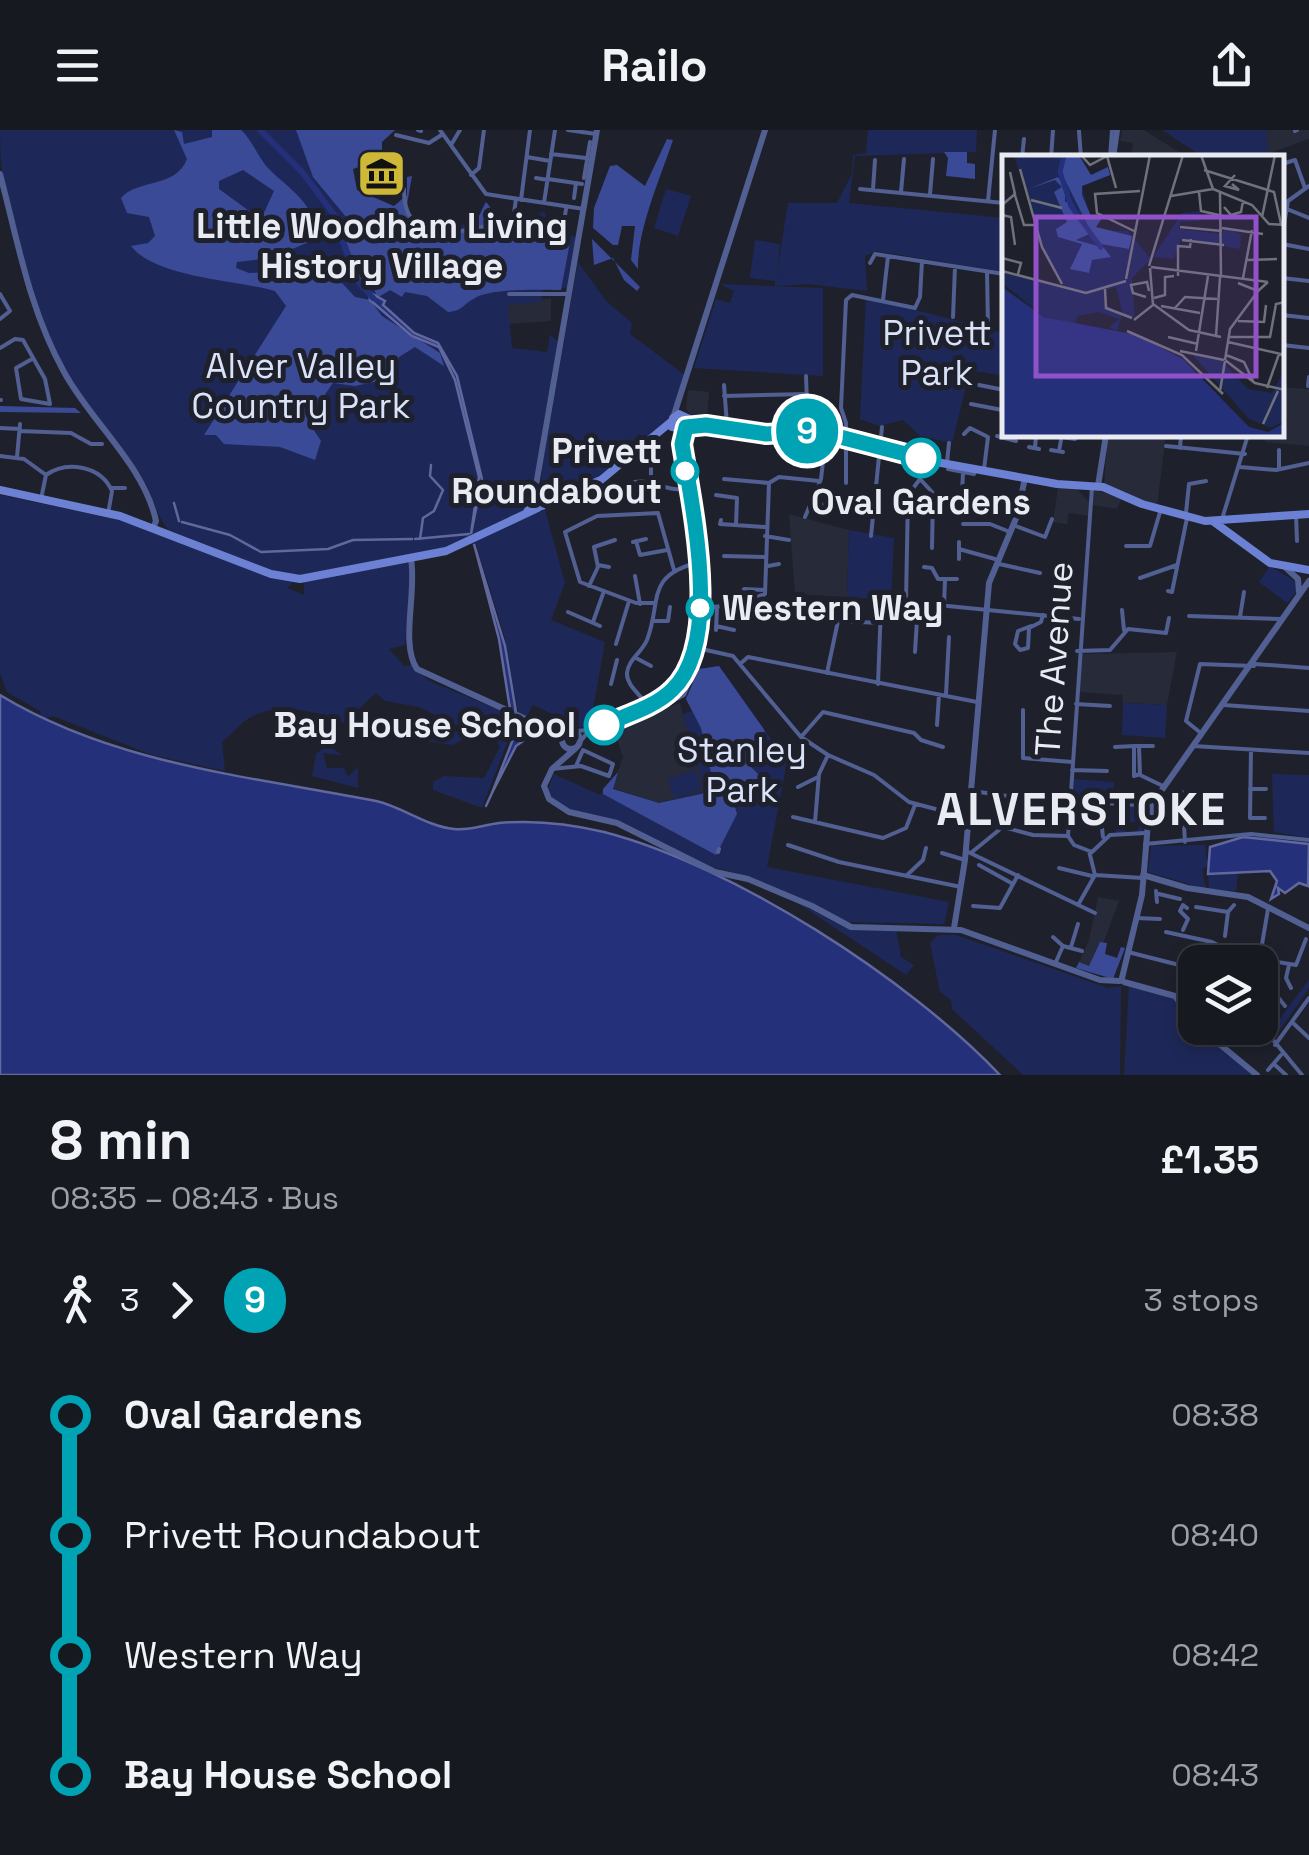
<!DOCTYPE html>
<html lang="en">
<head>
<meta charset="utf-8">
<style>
  :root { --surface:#161920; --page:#1f2229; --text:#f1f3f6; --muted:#9ea0a5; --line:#35383e }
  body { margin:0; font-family:"Space Grotesk",sans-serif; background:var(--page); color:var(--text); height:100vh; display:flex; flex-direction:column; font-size:38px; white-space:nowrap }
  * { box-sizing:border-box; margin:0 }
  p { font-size:32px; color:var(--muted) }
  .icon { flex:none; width:55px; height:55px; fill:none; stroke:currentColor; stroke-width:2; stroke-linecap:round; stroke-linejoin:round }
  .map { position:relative; height:945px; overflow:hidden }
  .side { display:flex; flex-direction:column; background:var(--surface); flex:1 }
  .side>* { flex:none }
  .badge { padding:0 20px; border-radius:32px; font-size:35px; line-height:65px }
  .tools { position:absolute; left:1178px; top:815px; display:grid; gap:20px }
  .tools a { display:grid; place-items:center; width:100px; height:100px; border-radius:20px; background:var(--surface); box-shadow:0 5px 15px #0003,0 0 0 2px var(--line); font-size:50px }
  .map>.badge { position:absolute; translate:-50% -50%; box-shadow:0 0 0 5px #fff }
  .legs { display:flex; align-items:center; gap:15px; height:110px; padding:0 50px; font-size:32px }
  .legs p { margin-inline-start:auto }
  .head { display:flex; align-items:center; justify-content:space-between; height:170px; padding:0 50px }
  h1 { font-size:55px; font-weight:600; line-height:75px }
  ul { padding:0 50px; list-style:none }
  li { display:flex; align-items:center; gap:35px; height:120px; font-size:38px }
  li i { display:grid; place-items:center; width:15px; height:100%; margin:0 12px; background:currentColor }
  li i::after { content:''; width:25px; height:25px; margin:-12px; border:8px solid; border-radius:50%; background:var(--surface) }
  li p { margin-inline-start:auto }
  li:first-child i { background:linear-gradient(#0000 50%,currentColor 0) }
  li:last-child i { background:linear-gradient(currentColor 50%,#0000 0) }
  header { display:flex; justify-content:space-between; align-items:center; height:130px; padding:0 50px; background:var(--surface); font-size:45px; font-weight:600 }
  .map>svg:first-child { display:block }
</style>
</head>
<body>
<header><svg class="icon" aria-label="menu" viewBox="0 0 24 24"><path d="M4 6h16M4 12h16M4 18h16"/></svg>Railo<svg class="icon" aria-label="share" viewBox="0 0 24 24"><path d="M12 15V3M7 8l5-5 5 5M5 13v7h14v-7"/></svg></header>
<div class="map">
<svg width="1309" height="945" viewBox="0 0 1309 945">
  <rect width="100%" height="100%" fill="#1e212b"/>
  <path fill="#262a39" d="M1122,0H1144L1187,27H1131L1133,13L1120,11Z
    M1267,0H1309V9L1267,24Z
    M551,168V191L507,194L508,175Z
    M1282,257L1309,259V316L1265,312L1266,305H1282Z
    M688,260L709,262L707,290L694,289L686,279Z
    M1108,305H1166L1157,376L1104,354Z
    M778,306L805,307L803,329L777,326Z
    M1058,357L1077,359L1088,371H1092L1093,360L1122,367L1117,379L1092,375L1090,386L1069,383L1067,394L1053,392Z
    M789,384L849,400L847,467L795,464Z
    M1177,522L1167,575L1123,573L1122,565L1078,562L1082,524Z
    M680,573L705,661L659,673L612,658L623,627L613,598Z
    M1098,767L1119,771L1094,838L1079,832L1089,810Z"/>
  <path fill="#1e2858" d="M0,0H363L337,73L439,98L475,93L486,72L502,93H511L516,99L533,97L540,82L546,83L544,95C557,111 560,104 578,107L568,158L543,160L541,172L508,175L512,218L547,222L550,205L558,211L529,378L444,420L304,447L283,445L169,400C156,387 153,362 141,346C126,326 107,308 93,287C37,204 0,101 0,0Z
    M868,0H977L976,22L855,26L849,73L1004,88V142L876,121L865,126L867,161L808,154L775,156V151L750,148L755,110L780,114L776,149L788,73H837L852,44L853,25L866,23Z
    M1162,0H1267V24L1203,27Z
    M666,59L691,66L678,106L654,98Z
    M578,132L606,171L632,193L630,204L686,246C681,262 676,282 664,296C643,319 577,368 546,368L541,364L542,338Z
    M720,154L823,158V246L694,238L716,169L730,173L734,161Z
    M866,167L1004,203V246L970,240L952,313L920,306L903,290L879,296L860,289Z
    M0,365L120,390L295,450L287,458L304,465V451L407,433L411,436L405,515L389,519L404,536L412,535L429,551L512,585L506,597L512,600L482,678L433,660V652L444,646L484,648L500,617L493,604L470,602L419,577L385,571L376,563L360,578L354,599C329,582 281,572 253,586C241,591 233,604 222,612L225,641L152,625L53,586L42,590L40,581L7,562L0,543Z
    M562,372L545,380L565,453L551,490L605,512L590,596L593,598L546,596L552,584L533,575L527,586L518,582L504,505L476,414H466Z
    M849,400L894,408L891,470L847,467Z
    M1270,436L1296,452L1297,461L1287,473L1259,452Z
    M719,536L787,631L767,737L949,772L944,794L848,792L752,747L711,737L619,691L574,681L554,671L548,659L554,644L600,665L618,642L613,659L659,673L705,661L683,584L692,581L685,568L699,539Z
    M1123,573L1167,575L1165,608L1122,605Z
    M423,587L468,607L452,615L426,611Z
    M328,615L342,625L323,623L327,638H344L348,647L358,637V658L312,646L316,624Z
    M695,640L702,659L674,668L668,649Z
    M1272,644L1309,645V708L1274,702Z
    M1074,649L1114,652V663L1108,660L1105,669L1073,666Z
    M1115,675L1144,678L1143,702H1133L1139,699L1137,691L1124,694L1126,702L1116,703Z
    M1269,707L1309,714L1223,740C1256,739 1279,743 1308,756L1298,753L1285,763L1278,758L1279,764L1271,769L1277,748L1263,739L1238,742L1236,761L1209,759L1207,736L1202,739L1206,759L1148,742L1151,716L1205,715L1207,730C1219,705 1243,707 1269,707Z
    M796,772L849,799H896L901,827L914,835L906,845Z
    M938,805H956L1108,858L1121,856L1120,945H1023L952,879L951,870L940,862L930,813Z
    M1309,850V858L1273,910L1268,904Z
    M1129,856L1174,867L1195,898L1255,945H1124Z"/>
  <path fill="#3a4a97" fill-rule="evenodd" d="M174,0L182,2L184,14L212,7V0H241C253,11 258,28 269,39C290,60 318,75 316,109L271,128L237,132L236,138L249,143L329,139L355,167L370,170L382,186L440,223L444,236L415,217L399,227L393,248L355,256L333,253L307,290L321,311L315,330L280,317L224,314L216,305H204L286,176L275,161C237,150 156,148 131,116L148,113L155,106L149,87L127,83L121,68C139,48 175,59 187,29ZM243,40L274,61L263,85L252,83L219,59V51Z
    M296,0H395L382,12V29L353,39L357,60L394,76L407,65V47L412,46L406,80C418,97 455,108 474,93C479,89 482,78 486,72C513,106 529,104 570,112L561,160C539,160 493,158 475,168C463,174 463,181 448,182L427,166L405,162L402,167L390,160L377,168L373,155L360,149L344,106L351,93L313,47Z
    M667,9L673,10C660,49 637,100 638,139L631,130L635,96H622L618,115H613L593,98L594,78L610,36L617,35L645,56Z
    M944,22H967V33L975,34V49L946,46L948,28Z
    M592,109L640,157L637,161L624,150L613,128L594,135Z
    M0,276L75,278L81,283L0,282Z
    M719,536L765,601L748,618L747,633L760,646L743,665L739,663L734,674L737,684L716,725L603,664V659L618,642L613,659L659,673L715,661L701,598L686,569L699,539Z
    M1100,812L1107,813L1105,824L1117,828L1121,817L1125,818L1113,849L1076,838L1079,832L1089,836Z"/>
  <path fill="#25307a" stroke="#60689e" stroke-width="2.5" d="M369,162L385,171L383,175L414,203L438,213L457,246L482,349L471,404L479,347L455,250L439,217L412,206L370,170Z
    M474,414L505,516L516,582L510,579L499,509Z
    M0,565C114,634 247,646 376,671C403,677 426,696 454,699C469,701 483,695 499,693C532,690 571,694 604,702C732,735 909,849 1000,945H0Z
    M513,586L518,588L523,611L516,616L492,663L515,604L506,596Z
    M1243,707L1309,714L1308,756L1299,753L1285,763L1278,758L1279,764L1271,769L1277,751L1270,741L1208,744L1210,717Z"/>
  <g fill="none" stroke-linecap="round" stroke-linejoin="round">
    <path stroke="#60689e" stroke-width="2.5" d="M174,373L179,391
      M182,392L230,405L261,422L328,419L353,410L412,409
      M415,409L469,404
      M420,409L423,388L434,381L443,360L430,346L431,335
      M486,676L492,663"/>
    <path stroke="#25307a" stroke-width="6" d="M260,0L303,43L343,97L340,104L357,150L373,168"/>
    <path stroke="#515f92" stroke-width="4" d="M418,0L421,1
      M440,0L486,64L584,79
      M568,0L596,4
      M1079,1L1081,28
      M1295,1L1297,0
      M396,5L429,13L443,4
      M451,15L460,0
      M551,24L586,28
      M527,27L550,31
      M1022,28L1024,9
      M1051,28L1053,0
      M1110,28L1112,0
      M1282,34L1295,30L1305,58
      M471,45L479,38L484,0
      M536,48L548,50
      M584,48L590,12
      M548,49L582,54
      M386,50L404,59C403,125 472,98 513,90L516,69
      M860,59L1004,73
      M873,59L875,30
      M901,62L904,29
      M930,64L933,29
      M574,68L576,53
      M521,70L530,0
      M988,71L995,0
      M544,73L555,0
      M1282,77L1309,88
      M554,104L562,105L566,79
      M1282,107L1288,71L1309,56
      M1282,114L1309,119
      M870,133L875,124L1004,144
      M987,142L988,196
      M1282,148L1309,151
      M0,164L10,181L0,189
      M509,164H568
      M883,170L888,126
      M1282,185L1309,188
      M953,187L955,137
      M1282,215L1309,218
      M0,218L15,209L23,210L45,249L50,274L21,269L16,238L32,229
      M806,246L808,301
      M724,255L727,295
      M979,255L1004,260
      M1308,256L1309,247
      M1004,265V283
      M724,266L807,264
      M0,270H1
      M971,274L1002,280
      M0,298L20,299
      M20,301L71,303L91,314H102
      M964,304L970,298L988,307L984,339
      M997,306L1016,311
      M1062,307L1075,309L1077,305
      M1166,316L1245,324
      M1029,317L1039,319
      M1035,318L1036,305
      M1180,318L1181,305
      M1051,320L1063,322
      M1279,320V339
      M1059,321L1061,310
      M651,325V349
      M0,326L24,329L46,345L41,369
      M17,327L20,294
      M947,333L949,313
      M1240,337L1276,340L1309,333
      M948,339L974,344L976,339
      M46,345C67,330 101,336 112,361L108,384
      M724,349L769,353
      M920,349L933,363L932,418
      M846,353V293L841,278L846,170L852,165L915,178L920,167L922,131
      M111,358H125
      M616,359C648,340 660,363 687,359
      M716,365L737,368L736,395
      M962,365L963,342
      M812,372L841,380
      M1186,383L1189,354L1206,351
      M1296,385L1297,411
      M805,387L821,349L826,305
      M1222,389L1248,305
      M721,390L720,394L765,397
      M963,394H990L1010,402
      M1013,395L1045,407L1052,389
      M765,406L789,410
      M871,406L882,297
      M636,411L640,425L667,420
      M633,412L646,409
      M1126,416H1150L1160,382
      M959,419L995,429
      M724,426L766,427
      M959,429V412
      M999,434L1040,443
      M598,435L609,437
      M768,436L779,434
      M924,437L932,438L938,449H957
      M635,446L640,474
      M1140,448L1177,435
      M589,456L598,437L594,417L615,410
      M1168,461L1172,462L1187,388
      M763,466L766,484L798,485V492
      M906,472L908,365L920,349L921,332
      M654,473H636L580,452L565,402L597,386L658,383L674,440
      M742,473L744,459L765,460
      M944,475L945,450
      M700,478L735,475L765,464L769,353L779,347L819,351
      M1122,480L1124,500
      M568,482L600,496
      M755,486L766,484
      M1189,486L1281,489
      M1240,487L1244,462
      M652,491H668L670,477
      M593,492L604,461
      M716,496L734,500
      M1031,496L1018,501L1015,514L1020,520L1028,518L1029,498L1041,492L1043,485
      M716,500L717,478
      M616,514L629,471
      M697,518L733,526L801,607L828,625L874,645L909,672L1033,705L1068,706
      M1077,521L1110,520L1128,499L1166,503L1169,488
      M915,522L918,473
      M636,528L651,536
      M740,534L748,527L977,572
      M1255,534L1309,538
      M827,543L838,491L880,493
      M611,554L617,530
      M878,554L881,476L918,473L1079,489
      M946,564L949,507
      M653,573L659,578L684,565L701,524
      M1076,574L1110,576
      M647,575C641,565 626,555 627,543C628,530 642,522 647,510C662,471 645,447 696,433
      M1224,575L1309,581
      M1023,580V628L1072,632
      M937,595L939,565
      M574,601L590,600
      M1202,604L1186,591L1200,534L1254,536
      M801,607L823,582L914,603L921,610L943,617
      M580,612L587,603L669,563L696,524L699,453L677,300
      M1139,616H1153
      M1193,616L1309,623
      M1115,617L1134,616
      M1251,620L1250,688H1265
      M552,639L581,636L609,646L613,634L583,620L576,636
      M1072,640L1107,641
      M1140,644L1134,646V616H1139L1140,645L1163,656
      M798,657L818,647
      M1250,659H1266
      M972,661L1035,670
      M1182,662L1185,712
      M1184,666L1219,664
      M1073,671L1153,676
      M1099,672L1103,707
      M793,687L883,708L906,698L915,675
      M815,692L819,644L828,625
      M1068,706L1092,357
      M1068,706L1074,715L1092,722L1110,705L1145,703
      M1145,714L1251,704L1309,710
      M788,715L839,732L961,757
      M966,721L1095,783
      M1089,721L1095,745
      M718,722L719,719
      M972,722L999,700
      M942,723L965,730
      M979,735L1013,754
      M1059,738L1092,746
      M1095,745L1143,748
      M906,746L923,730L926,718
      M1156,761L1157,772
      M1159,764L1180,769
      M1078,775L1095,745
      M973,776L1000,778L1018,745
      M1196,777L1228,782
      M1136,788L1160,789
      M1183,800L1188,789L1180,781L1183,775L1187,778
      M1166,802L1212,812L1250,832
      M1225,806L1228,782L1234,775
      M1053,807L1063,816L1055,834
      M1063,816L1082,821
      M1071,817L1078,794
      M1128,822L1195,839
      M1260,829L1296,835L1306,809
      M1259,832L1268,779
      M1289,835L1286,848L1291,858
      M1260,845L1285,876
      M1293,893L1309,908
      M1260,894L1302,945
      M1275,915L1309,868
      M1275,935L1286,945
      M1268,940L1281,925"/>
    <path stroke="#515f92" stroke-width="6" d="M1113,28L1117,0
      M0,44C18,112 29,179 64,242C91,292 144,335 156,391L153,398
      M673,288L765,0
      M1098,356L1106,305
      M534,367L597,0
      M411,429C417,462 400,514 417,539L550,600L562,611
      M1285,437L1298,449L1299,462
      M562 610a9 9 0 1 1 18 0a9 9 0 1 1-18 0Z
      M576,618L552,639L544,656L549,669L569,682L617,693L715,742L748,749L812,776L851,797L961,800L1100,850L1119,851
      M1143,745L1187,758L1248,767L1309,798
      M954,798L965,730L989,453L1017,386L1025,348
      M1122,848L1142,765L1148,693L1157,667L1309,451
      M1124,852L1175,866L1195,893
      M1200,898L1257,945"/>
    <path stroke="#6c81d3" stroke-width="8" d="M686,288L685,299L672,297L673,288L679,284L696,292L749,302L817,301L892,324L1057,354L1103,357L1142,374L1205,391L1309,384
      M0,360L120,386L271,444L300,449L446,421L538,378
      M544,374L601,350L672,291
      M527,382L536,366L543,368L542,376
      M1214,392L1270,433L1309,440"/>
  </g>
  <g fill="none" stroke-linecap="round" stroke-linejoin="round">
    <defs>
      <path id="line-1" d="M604,595C626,585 655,577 672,560C723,513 692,377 682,314L686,297L706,295L766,304L817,301L921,328"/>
    </defs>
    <use href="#line-1" stroke="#fff" stroke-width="22"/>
    <use href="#line-1" stroke="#00a3b4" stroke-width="15"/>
  </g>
  <defs>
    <symbol id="museum-square" viewBox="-11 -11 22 22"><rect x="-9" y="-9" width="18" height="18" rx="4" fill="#cfb837" stroke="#1e212b"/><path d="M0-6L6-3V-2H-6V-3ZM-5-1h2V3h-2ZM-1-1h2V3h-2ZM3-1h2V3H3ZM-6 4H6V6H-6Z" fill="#111"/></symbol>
  </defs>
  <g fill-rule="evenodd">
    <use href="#museum-square" x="354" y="16" width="55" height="55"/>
  </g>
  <g fill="#fff" stroke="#00a3b4" stroke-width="5">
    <circle cx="921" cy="328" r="18"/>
    <circle cx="685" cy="341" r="12"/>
    <circle cx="700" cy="478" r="12"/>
    <circle cx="604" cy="595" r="18"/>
  </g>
  <g text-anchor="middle" stroke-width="10" stroke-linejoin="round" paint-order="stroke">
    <g font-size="35" font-weight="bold" fill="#e9ebf2" stroke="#1e212b">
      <text x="382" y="108">Little Woodham Living<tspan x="382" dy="40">History Village</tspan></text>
    </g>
    <g font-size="35" fill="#dae2f8" stroke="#1e212b">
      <text x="937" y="215">Privett<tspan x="937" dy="40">Park</tspan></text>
      <text x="301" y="248">Alver Valley<tspan x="301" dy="40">Country Park</tspan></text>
      <text x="742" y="632">Stanley<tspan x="742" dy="40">Park</tspan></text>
    </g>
    <g font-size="35" font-weight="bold" fill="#e9ebf2" stroke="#1e212b" text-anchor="end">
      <text x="662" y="333">Privett<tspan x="662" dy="40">Roundabout</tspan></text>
      <text x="921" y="384" text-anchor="middle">Oval Gardens</text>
      <text x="722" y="490" text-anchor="start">Western Way</text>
      <text x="576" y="607">Bay House School</text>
    </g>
    <g font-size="35" fill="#e9ebf2" stroke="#1e212b">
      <text transform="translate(1054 529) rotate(-86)" y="12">The Avenue</text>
    </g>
    <g font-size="45" font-weight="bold" letter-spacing="2.5" fill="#e9ebf2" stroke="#1e212b">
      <text x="1082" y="695">ALVERSTOKE</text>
    </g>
  </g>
  <g transform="translate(1002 25)">
    <rect width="282" height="282" fill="#1e212b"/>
    <path d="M12,0H70L89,20L106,12L109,20L80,31L91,75L126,76L149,104L130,123L133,162L121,160L114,132L104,135L103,149L120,160L115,176L107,172L117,164L97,157L76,161L72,170L41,161L0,128V118L62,131L43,100ZM198,56V66L178,67L177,74L220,79L223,73L239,79L238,94L179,84L172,104L151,102L180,58ZM190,199L220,206L246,234L270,238L282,216V266L268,273L246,263Z" fill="#1e2858"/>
    <path d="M62,0L78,2L89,20L106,12L108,20L80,31V40L89,61L100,63L94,72L130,81L127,94L99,89L109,102L90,105L87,118L68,114L80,89L56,82L54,74L65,67L52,37L60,32L53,25L26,34L56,22L63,30V47H70L87,79L74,85L96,91L58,15Z" fill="#3a4a97"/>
    <path d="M0,132L42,162L135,180L181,204L247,272L266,277L282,268V282H0Z" fill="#25307a"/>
    <path fill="none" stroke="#25307a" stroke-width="5" d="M62,0L58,17L69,51L100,94"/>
    <path fill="none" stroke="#6f727b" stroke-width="2.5" d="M79,0L88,10L107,0M199,0L211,34L250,50L267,69L283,70M105,1L114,33M18,14L40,92L60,129M202,15L272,37L279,69M230,29L237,35L223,31L233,20M12,37L22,70H34M197,37L199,56L221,61M218,38L219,121M169,41L211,34M29,45L60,53M0,50L13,39L8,17M222,52L229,60L239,57L241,46M0,60L9,62L13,90M260,62L273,0M178,72L220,76M220,73L261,79M132,76L95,58L93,39L138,36M180,85L222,90M0,103L19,108L16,119M245,105L275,104M147,111L181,0M149,112L266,127M0,116L84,138L124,126M176,121V91L188,92L189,84M241,123L250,75M124,124L148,0M236,128L256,136L266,127M103,134L104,153L130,163M144,142L131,138L129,130L145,127L147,136M152,143L163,140V122L172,121M151,149L187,175L219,182M159,151L198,158M173,153L183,142L215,144M132,165L151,150L148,113M236,166L262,167L264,150M125,176L180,200L221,239M214,181L218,122M166,182L196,189M226,182H268L274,149L283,147M226,187L283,200M178,196L222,205M194,196L206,121M224,200L242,207L251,226M223,205L228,174L256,136M223,205L253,228L283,235M265,233L277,199M218,236L223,206M261,269L276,236"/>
    <path fill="#9152c9" fill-opacity="0.15" stroke="#9152c9" stroke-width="5" d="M34,62H254V221H34Z"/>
    <rect width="282" height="282" fill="none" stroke="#e9ebf2" stroke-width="5"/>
  </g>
</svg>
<div class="tools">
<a><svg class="icon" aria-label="layers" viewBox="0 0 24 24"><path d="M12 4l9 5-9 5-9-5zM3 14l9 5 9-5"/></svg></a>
</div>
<b class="badge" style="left:807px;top:301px;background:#00a3b4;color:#fff">9</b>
</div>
<section class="side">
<div class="head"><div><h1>8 min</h1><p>08:35 – 08:43 · Bus</p></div><b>£1.35</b></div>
<div class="legs"><svg class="icon" aria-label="walk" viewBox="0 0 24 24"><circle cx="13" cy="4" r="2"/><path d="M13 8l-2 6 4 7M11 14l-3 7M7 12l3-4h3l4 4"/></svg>3<svg class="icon" aria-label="forward" viewBox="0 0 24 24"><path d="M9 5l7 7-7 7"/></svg><b class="badge" style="background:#00a3b4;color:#fff">9</b><p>3 stops</p></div>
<ul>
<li><i style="color:#00a3b4"></i><b>Oval Gardens</b><p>08:38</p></li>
<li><i style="color:#00a3b4"></i><span>Privett Roundabout</span><p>08:40</p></li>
<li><i style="color:#00a3b4"></i><span>Western Way</span><p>08:42</p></li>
<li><i style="color:#00a3b4"></i><b>Bay House School</b><p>08:43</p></li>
</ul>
</section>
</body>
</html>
